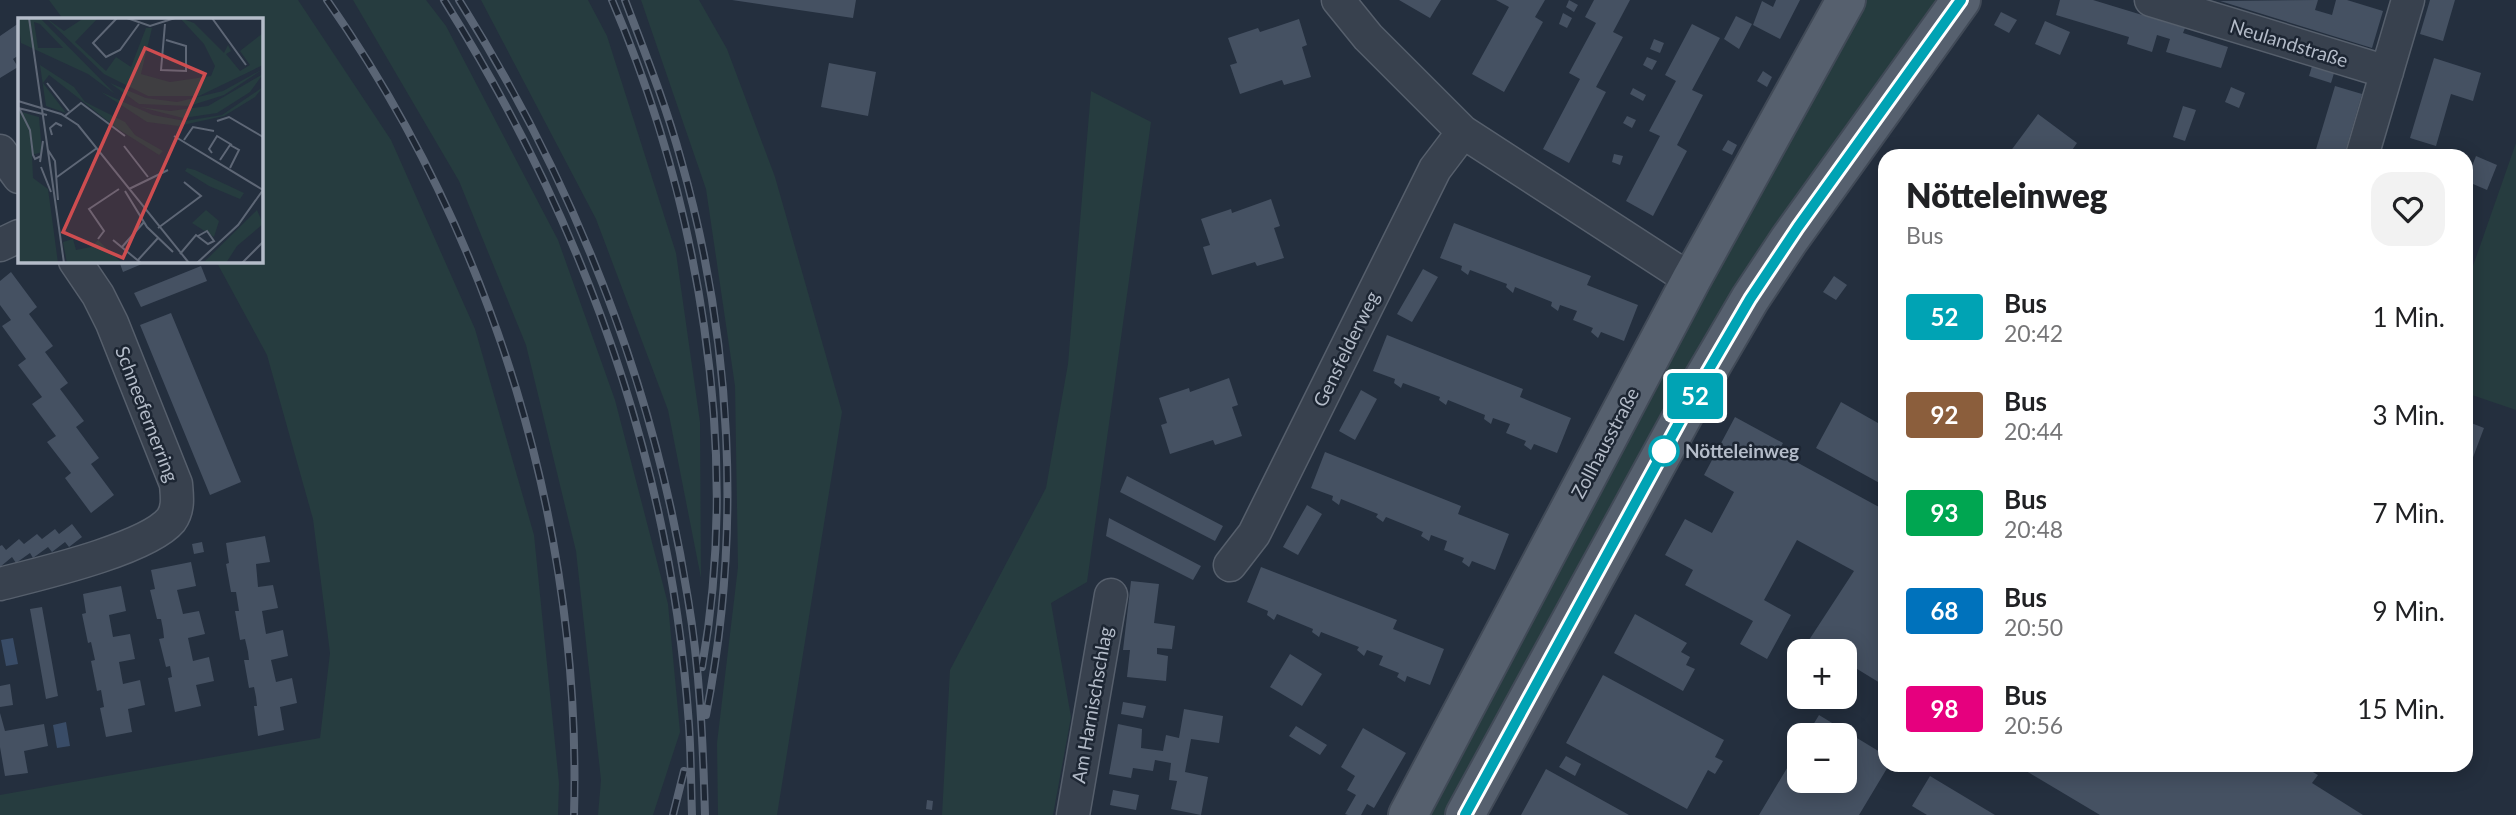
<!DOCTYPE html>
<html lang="de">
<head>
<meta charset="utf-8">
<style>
  :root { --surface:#fff; --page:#f2f2f2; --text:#202124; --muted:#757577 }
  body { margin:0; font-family:Lato,sans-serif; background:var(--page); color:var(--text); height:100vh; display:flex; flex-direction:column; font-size:26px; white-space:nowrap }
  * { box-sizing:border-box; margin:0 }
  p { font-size:23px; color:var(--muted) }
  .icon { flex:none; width:38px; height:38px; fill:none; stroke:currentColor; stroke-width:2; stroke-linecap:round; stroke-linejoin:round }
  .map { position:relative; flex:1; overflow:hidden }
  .sheet { position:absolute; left:1878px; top:149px; width:595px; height:623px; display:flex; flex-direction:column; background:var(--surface); border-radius:21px; box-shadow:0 4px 18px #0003 }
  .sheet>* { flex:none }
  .badge { padding:0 14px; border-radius:5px; font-size:24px; line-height:46px }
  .buttons { position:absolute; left:1787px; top:639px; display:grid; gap:14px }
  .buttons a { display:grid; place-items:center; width:70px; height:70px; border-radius:14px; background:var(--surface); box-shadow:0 4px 18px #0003; font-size:35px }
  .map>.badge { position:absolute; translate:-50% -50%; box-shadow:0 0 0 4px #fff }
  .round { display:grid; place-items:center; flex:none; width:74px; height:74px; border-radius:21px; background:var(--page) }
  .overview { display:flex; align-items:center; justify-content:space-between; height:119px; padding:0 28px }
  h1 { font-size:33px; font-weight:800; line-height:52px }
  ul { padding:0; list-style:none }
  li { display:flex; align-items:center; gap:21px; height:98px; padding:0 28px }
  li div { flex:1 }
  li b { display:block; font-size:26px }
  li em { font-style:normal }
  li .badge { min-width:77px; font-weight:700; text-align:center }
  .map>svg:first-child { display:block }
</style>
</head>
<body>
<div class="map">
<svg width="2516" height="815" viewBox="0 0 2516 815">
  <rect width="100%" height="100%" fill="#242f3e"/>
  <path fill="#263c3f" d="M49,0H298L391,140L475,329L534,535L559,783L558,815H0V795L320,738L330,653L313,519L267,355L216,261H261V19H63Z
    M353,0H426L446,26L558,240L615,400L668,604L680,732L653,815H598L601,780L576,551L526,345L459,181Z
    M481,0H588L607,36L676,253L700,422L701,578L668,410L596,219Z
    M641,0H699L727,49L775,177L842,412L777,815H718L717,743L738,567L735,386L706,189Z
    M1856,0H1959L1787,239L1458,815H1419Z
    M1091,91L1151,122L1087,582L1051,603L1071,717L1053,815H942L950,670L1046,488L1068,364Z
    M2516,143V410L2466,393V286Z"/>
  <path fill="#394c67" d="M13,638L18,664L6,666L1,640Z
    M66,722L70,746L57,748L53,725Z"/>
  <path fill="#455162" d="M732,0H856L853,18Z
    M1399,0H1441L1430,18Z
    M1496,0H1545L1535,17L1543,22L1504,92L1472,74L1509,7Z
    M1569,0L1578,5L1574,12L1566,7Z
    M1594,0H1630L1613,32L1623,37L1596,87L1606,92L1569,163L1543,149L1580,79L1569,73L1596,23L1585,17Z
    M1776,0H1800L1780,39L1753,25L1762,1L1773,7Z
    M2060,0H2093L2185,28L2183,33L2228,47L2221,68L2166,52L2170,39L2157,35L2152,52L2127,44L2129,37L2056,15Z
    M2318,0L2315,10L2332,15L2336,0H2347L2383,11L2372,48L2220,1Z
    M2430,0H2455L2443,41L2420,34Z
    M2001,12L2017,20L2009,33L1994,25Z
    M1563,13L1572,18L1567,28L1559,24Z
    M1736,16L1752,24L1739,49L1724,39Z
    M1299,19L1307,45L1302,47L1311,77L1284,85L1282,80L1240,94L1230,65L1237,63L1228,38L1258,28L1260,32Z
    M2045,21L2070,32L2060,55L2035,44Z
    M19,23V55L13,59L18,67L0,78V36Z
    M1692,24L1720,38L1692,90L1703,95L1677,145L1687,151L1653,216L1626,201L1660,136L1649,131L1676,81L1665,75Z
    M1654,39L1664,43L1660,53L1650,49Z
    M1647,57L1657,61L1652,70L1643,65Z
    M2434,58L2481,73L2473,101L2451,94L2436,146L2410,138Z
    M829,63L876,72L868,116L821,107Z
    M2313,63L2335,70L2331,83L2309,76Z
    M1763,71L1772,77L1767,87L1757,81Z
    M2335,86L2362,94L2344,156H2314Z
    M2231,87L2245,93L2239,108L2225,102Z
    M1633,88L1646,95L1643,101L1630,94Z
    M2183,106L2196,110L2185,141L2173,137Z
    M2038,114L2077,143L2068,156H2007Z
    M1627,116L1636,120L1632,128L1623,123Z
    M1728,140L1737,145L1732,155L1722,150Z
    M1614,154L1623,156L1620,165L1612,162Z
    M2476,156L2497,165L2487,190L2466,181Z
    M1271,199L1280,226L1274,228L1284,258L1257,266L1255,262L1212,275L1203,247L1210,245L1201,219L1231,209L1232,213Z
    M1454,223L1591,276L1587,285L1638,305L1624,341L1601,332L1598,338L1591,332L1593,328L1573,320L1577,311L1560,305L1558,311L1551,306L1552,302L1515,287L1513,293L1506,287L1507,284L1470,270L1468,275L1461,270L1462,266L1440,258Z
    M119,261H149L123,272Z
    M201,266L207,281L141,307L134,293Z
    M1423,269L1438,277L1412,322L1397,314Z
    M11,272L37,307L29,314L53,346L45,352L68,383L60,389L84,421L76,427L99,458L91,464L114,495L91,513L65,478L71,473L47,442L56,436L32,404L42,397L18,365L26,359L2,326L11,320L0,305V281Z
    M1834,276L1847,285L1836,300L1823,292Z
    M171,313L241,482L210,495L140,325Z
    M1387,335L1523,389L1520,397L1571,418L1557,453L1534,444L1531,450L1524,445L1526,441L1506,433L1510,424L1493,418L1491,424L1484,419L1485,415L1448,400L1446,405L1439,400L1440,397L1403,383L1401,388L1394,383L1395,379L1373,371Z
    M1229,378L1238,405L1232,407L1242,436L1215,445L1213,440L1170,454L1161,425L1167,423L1159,398L1189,388L1190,392Z
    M1361,390L1377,399L1355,440L1339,431Z
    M1841,402L1885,427V486L1816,448Z
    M1735,417L1783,443L1778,452L1879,507L1885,496V515L1882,520L1885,521V686L1844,661V651H1827L1809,640L1854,571L1797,540L1764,600L1791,615L1767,659L1740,644L1753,621L1685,585L1693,570L1665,555L1685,519L1712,533L1734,492L1704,475Z
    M2466,421L2484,428L2466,476Z
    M1325,452L1461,506L1458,514L1509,534L1495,570L1472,561L1469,567L1462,562L1464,558L1444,550L1447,541L1431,535L1429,541L1421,536L1423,532L1386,517L1383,522L1376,517L1378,514L1341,499L1339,505L1332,500L1333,496L1311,488Z
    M1127,476L1223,526L1215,541L1120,492Z
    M1307,505L1322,514L1298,555L1283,547Z
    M1109,518L1201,566L1193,580L1106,536Z
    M72,524L82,537L69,547L65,542L52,552L48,547L33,558L30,553L16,563L12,557L0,567V546L2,545L6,550L19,539L24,544L37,534L42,539L55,529L59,534Z
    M265,536L270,562L256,564L258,587L273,585L278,608L262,611L266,634L283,630L288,656L271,660L276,682L292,678L297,703L280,707L284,730L258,736L254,706H257L256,697L254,687L249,688L244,660H249L248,652L245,639L240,640L235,611H239L236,592H231L226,564L229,563L226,543Z
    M202,542L204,552L194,554L192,544Z
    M191,562L196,586L177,590L183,614L199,611L205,634L188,638L193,661L209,657L214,681L196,685L201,706L175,712L168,678L172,677L170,666L166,667L159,639L164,638L163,629L161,619H157L150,590L155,589L151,570Z
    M1261,567L1397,620L1393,629L1444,649L1430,685L1407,676L1405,682L1397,677L1399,673L1379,665L1383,656L1367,650L1364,656L1357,650L1359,647L1321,632L1319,637L1312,632L1313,629L1277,614L1274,620L1267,615L1268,611L1247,602Z
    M1131,581L1159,584L1154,623L1175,626L1172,649L1157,648V654L1168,656L1166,681L1127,677L1130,650H1123Z
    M121,586L126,611L109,615L113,637L130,634L135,659L119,662L123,684L140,680L145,705L128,709L132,732L106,737L100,708L104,707L101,690L97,691L91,661L95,660L91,642L88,643L82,614L86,613L83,594Z
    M42,607L58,696L46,699L30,609Z
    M1635,614L1687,643L1681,652L1690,657L1686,665L1695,669L1683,691L1614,653Z
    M1290,654L1322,674L1302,706L1270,687Z
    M1603,675L1724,740L1715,757L1723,761L1715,774L1708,770L1687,809L1566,743Z
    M10,684L13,705L0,707V686Z
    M1123,702L1146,706L1143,718L1121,714Z
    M1184,709L1223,716L1219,743L1191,739L1185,772L1208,777L1201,815L1171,809L1177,781L1169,780L1171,763L1155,760L1153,771L1133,768L1131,778L1109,774L1118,724L1142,729L1141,748L1163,751L1166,735L1179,738Z
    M0,713L5,731L44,724L48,746L24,751L28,773L5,776L0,747Z
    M1819,715L1885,755V765H1889L1859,815H1759L1799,748V780H1844V735H1807Z
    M1296,726L1327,745L1320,755L1289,736Z
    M1363,728L1406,753L1374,808L1367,804L1361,815H1348L1345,814L1356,795L1347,790L1355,776L1341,767Z
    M1566,756L1581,764L1575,776L1559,767Z
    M2016,765H2301L2318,775L2312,783L2363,815H2100Z
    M1546,769L1629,815H1521Z
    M1930,776L1995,815H1927L1912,806Z
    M1113,790L1139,795L1136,810L1110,805Z
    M927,800L933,801L932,810L926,809Z"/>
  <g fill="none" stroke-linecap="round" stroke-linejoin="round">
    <defs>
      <path id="minor" d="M1338,0L1368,37L1463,132L1691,280
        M2151,0L2387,72
        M0,151L19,177
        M2362,156L2408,0
        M0,245L19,236
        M1230,565L1254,534L1435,169L1463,132
        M0,584C39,574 147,549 171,520C179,509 177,496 176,484L112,323L98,295L75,261
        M1073,815L1111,595"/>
      <path id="major" d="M1408,815L1691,280L1846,0
        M1465,815L1698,388L1750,299L1789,240L1961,0"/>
    </defs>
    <use href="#minor" stroke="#565f6c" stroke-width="35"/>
    <use href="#major" stroke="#414a57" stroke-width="42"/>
    <use href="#minor" stroke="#38414e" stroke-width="32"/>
    <use href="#major" stroke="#56606e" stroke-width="38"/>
    <defs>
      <path id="rail" d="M327,0C493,237 582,526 574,815
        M444,0C583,221 671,463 689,725C691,755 691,785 692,815
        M459,0C574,183 654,384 688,599C700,670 703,743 705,815
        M612,0C699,203 741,449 702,667
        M625,0C645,53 666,105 681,160C732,339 742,533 706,715
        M673,815L684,771"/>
    </defs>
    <use href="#rail" stroke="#5a6575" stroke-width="8"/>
    <use href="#rail" stroke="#1d2633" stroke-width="5" stroke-dasharray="16" stroke-linecap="butt"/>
  </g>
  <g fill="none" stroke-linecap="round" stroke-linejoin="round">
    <defs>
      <path id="line" d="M1465,815L1698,388L1750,299L1798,227L1961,0"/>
    </defs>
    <use href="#line" stroke="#fff" stroke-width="16"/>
    <use href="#line" stroke="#00a3b4" stroke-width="10"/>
  </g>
  <circle fill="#fff" stroke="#00a3b4" stroke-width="3.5" cx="1664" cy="451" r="14"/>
  <g text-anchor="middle" stroke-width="5" stroke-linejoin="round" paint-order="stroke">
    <g font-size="19" fill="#b4bcc9" stroke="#1d2633">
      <text transform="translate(2289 43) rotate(17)" y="7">Neulandstraße</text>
      <text transform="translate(1346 349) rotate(-64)" y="7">Gensfelderweg</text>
      <text transform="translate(147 414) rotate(69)" y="7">Schneefernerring</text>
      <text transform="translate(1605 443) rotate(-62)" y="7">Zollhausstraße</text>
      <text transform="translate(1092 705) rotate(-80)" y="7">Am Harnischschlag</text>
    </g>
    <g font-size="19" font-weight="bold" fill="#b4bcc9" stroke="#1d2633" text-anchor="start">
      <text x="1685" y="458">Nötteleinweg</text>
    </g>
  </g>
  <g transform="translate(18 18)">
    <rect width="245" height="245" fill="#242f3e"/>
    <path d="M0,0H22L97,76L70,56L3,25ZM16,4L22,6L45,30H20ZM28,0L46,13L66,0H80L57,24L88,53L98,39L113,49L128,10H134L123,56L152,64L193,58L197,48L186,26L162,0L176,5L206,35L210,27L213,33L208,36L222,53L232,47L222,33L245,15V47L181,78H130L86,56ZM22,47L56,69L67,84L107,104L117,117L145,133L141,137L100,111L31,57L25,65L48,95L28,88ZM245,51L206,77L171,88L121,86L92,65L128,80L159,84L205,73ZM245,56L232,74L199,95L165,100L122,89L152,93L190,88ZM245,69L237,79L206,98L160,108L129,104L83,74L135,97L167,103L204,97ZM0,93L21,99L24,134L14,137L15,160L30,171L40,245H0ZM169,150L177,152L226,175L222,181L191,168L167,153ZM188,192L201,203L196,219L174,205ZM239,192L245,206L219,228L208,245H185ZM55,221L58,232L73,229L80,222L104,245H49L45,224Z" fill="#263c3f" fill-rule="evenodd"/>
    <path fill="none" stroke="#5e6776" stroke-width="2" d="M11,0L46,245M99,0L75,25L88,39L102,32L121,6M109,0L132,8L157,0M194,0L228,47M147,6L143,52L168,53V28L148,22M29,65L51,93M0,83L43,96L60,107L171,245M0,90L29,97M1,90L12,112L15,137L17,141L23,138M47,98L63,85L107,118M199,103L211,99L245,119M34,117L32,110L38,105L44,108M156,118L245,172M166,122L175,109L196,113M106,128L130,159M30,132L37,143L40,182M194,135L191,131L199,118L214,127M202,142L212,127L221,132L212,150M22,144L25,123M23,149L33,174M39,159L79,130M111,171L150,152M107,173L129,209L155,234M140,210L183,178L166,164M80,221L86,213L71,191L101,171M95,222L123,245M104,229L126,204M162,236L178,217L190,226L196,223L189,213L180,218M120,242L140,220M179,245L220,207L245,172M224,245L245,224"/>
    <path fill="#ce4d50" fill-opacity="0.15" stroke="#ce4d50" stroke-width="3.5" d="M127,30L187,56L105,240L45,214Z"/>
    <rect width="245" height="245" fill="none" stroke="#b4bcc9" stroke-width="3.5"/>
  </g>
</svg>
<div class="buttons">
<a>+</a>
<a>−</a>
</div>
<b class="badge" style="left:1695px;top:396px;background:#00a3b4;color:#fff">52</b>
<section class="sheet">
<div class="overview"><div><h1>Nötteleinweg</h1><p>Bus</p></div><a class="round"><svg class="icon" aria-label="heart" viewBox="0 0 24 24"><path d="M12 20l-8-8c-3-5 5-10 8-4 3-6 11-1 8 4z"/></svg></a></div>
<ul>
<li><span class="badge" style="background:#00a3b4;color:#fff">52</span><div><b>Bus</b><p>20:42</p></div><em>1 Min.</em></li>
<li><span class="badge" style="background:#8b5e3c;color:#fff">92</span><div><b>Bus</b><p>20:44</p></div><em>3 Min.</em></li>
<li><span class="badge" style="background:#00a651;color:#fff">93</span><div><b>Bus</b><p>20:48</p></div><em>7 Min.</em></li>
<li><span class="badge" style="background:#0072bc;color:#fff">68</span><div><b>Bus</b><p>20:50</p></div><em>9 Min.</em></li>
<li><span class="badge" style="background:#e6007e;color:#fff">98</span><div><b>Bus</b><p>20:56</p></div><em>15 Min.</em></li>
</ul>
</section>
</div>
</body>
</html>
